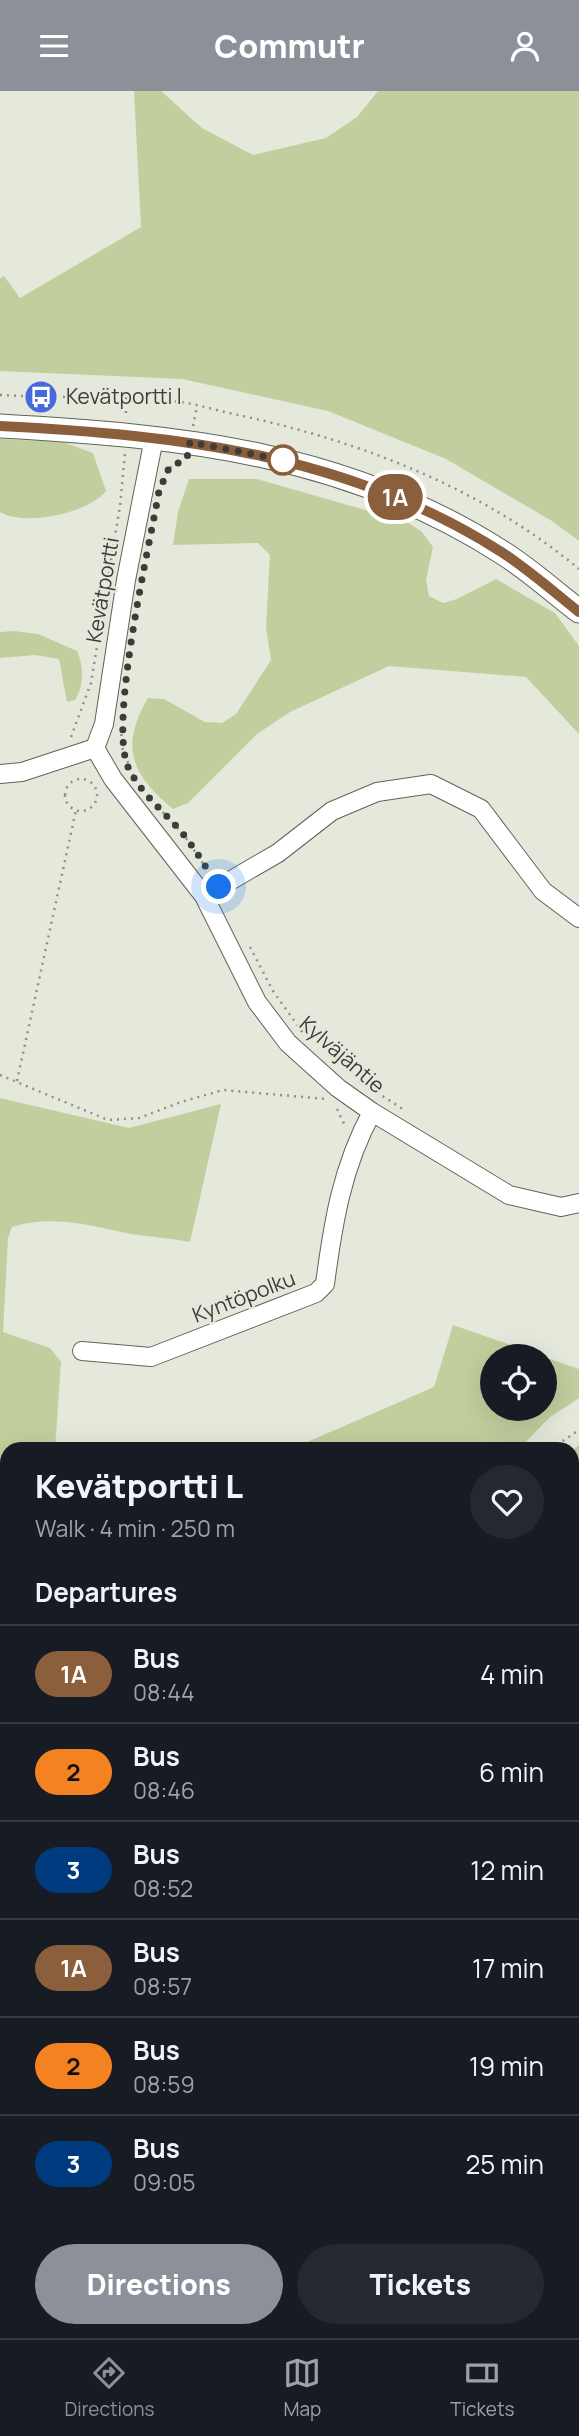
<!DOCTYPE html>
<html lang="en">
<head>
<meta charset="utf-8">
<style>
  :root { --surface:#171b24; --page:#242831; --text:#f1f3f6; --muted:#9ea1a6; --line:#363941; --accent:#8c9099 }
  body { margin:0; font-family:Manrope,sans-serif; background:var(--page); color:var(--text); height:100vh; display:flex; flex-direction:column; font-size:26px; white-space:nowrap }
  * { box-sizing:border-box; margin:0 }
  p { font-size:23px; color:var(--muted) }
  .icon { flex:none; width:38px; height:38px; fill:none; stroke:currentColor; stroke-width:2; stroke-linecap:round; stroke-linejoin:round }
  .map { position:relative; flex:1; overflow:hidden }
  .drawer { position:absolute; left:0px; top:1351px; width:579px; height:896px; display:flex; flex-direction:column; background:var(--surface); border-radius:21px 21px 0 0; box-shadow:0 7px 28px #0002 }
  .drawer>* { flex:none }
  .badge { padding:0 14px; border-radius:23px; font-size:24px; line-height:46px }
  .tools { position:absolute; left:480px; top:1253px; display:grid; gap:14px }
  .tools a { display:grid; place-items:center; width:77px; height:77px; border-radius:50%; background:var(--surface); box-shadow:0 7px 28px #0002; font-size:35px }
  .you { position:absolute; width:35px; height:35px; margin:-18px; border:5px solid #fff; border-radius:50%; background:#1a73e8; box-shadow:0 0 0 10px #1a73e833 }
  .map>.badge { position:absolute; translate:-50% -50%; box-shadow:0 0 0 4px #fff }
  h2 { padding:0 35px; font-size:26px; line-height:63px }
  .round { display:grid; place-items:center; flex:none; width:74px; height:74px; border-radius:37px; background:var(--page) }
  .head { display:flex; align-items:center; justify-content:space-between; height:119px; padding:0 35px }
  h1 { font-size:33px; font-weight:800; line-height:52px }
  .button { display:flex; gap:14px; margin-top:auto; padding:14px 35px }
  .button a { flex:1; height:80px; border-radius:42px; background:var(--accent); color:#fff; font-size:28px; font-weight:800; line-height:80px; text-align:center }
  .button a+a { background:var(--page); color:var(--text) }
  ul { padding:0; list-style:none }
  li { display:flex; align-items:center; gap:21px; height:98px; padding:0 35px; border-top:2px solid var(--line) }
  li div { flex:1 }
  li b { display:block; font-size:26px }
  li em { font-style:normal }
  li .badge { min-width:77px; font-weight:700; text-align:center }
  header { display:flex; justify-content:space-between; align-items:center; height:91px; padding:0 35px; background:var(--accent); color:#fff; font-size:32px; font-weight:800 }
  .tabs { display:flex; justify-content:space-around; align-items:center; height:98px; border-top:2px solid var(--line); background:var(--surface); font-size:19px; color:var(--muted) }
  .tabs a { display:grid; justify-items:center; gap:4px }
  .tabs .selected { color:var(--accent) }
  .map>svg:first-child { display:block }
</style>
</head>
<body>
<header><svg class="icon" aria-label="menu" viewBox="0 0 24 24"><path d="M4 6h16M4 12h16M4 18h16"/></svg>Commutr<svg class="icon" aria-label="person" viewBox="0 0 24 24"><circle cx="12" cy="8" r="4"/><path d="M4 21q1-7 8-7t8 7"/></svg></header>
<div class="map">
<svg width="579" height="2247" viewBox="0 0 579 2247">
  <defs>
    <filter id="shadow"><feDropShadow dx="3.5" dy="5.5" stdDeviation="2" flood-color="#0004"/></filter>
  </defs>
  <rect width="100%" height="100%" fill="#e5e9dc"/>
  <path fill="#c3ce9e" d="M134,0H161L202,37L253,64L326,47L357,26L378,0H579V450L552,430L446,368L328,320L182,288L0,280V187L4,185L20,207L141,136Z
    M0,348L63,351L93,362L106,400C89,422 25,436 0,421Z
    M189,388H257L407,431L422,441L433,456L426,489L429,505L443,512L457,508L496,488L555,522L579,555V643L526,586L389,575L290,621L257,643L188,712L173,718C132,684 119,656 148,607L164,608L205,631L222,632L236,623L271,569L266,536L270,464L258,452L173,454L178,421Z
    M14,540L38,543L77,560C84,575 84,595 75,609L67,611L59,568L35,564L0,567V541Z
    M0,1007L129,1037L221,1013L190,1151C171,1147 150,1146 131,1143C91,1135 53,1123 12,1136L8,1147L3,1241L50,1257L61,1271L55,1358H7V1450L0,1449Z
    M453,1234L543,1265H492V1318H544V1266L579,1278V1307L549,1327L519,1358H291L434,1296Z
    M579,1354V1582L572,1579V1360Z
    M572,1931L579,1932V2139L572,2138Z"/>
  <path fill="#c1d186" stroke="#9fa296" stroke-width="2" filter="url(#shadow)" d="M435,2240H442L472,2247H433Z"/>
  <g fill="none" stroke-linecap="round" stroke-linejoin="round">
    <defs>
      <path id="service" d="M320,2240L333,2247
        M238,2247L240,2240
        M403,2247L404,2240"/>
      <path id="minor" d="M95,657L113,688L204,805L257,911L288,952L338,997L372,1021L509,1104L561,1116L579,1112
        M95,657L104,633L126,489L154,347
        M0,683L22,681L95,657
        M204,805L278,762L332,720L377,701L431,693L481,718L543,800L579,827
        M82,1260L151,1266L316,1202L325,1193C333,1132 342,1076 372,1021
        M0,1847L7,1848"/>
      <path id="tertiary" d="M0,335C181,345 346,361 503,462C530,479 554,501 579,520"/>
      <path id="secondary" d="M0,2199L7,2201
        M112,2240L134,2247"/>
      <path id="primary" d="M0,1502L7,1503
        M572,1615L579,1616"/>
    </defs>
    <use href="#service" stroke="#606358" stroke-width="11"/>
    <use href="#minor" stroke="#606358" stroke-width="20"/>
    <use href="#tertiary" stroke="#606358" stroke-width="25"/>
    <use href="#secondary" stroke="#606358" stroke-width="27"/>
    <use href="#primary" stroke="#c8c9c7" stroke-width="31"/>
    <path stroke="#8e9188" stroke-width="2.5" stroke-dasharray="2 5" stroke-linecap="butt" d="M0,304C60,307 120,305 181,311C200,314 219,320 238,324C360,350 482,397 579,478
      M126,306V324
      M193,335L197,315
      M164,389L169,377L179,371
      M121,636L122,656L133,684
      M71,646L91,592L120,415L125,362
      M65 704a16 16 0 1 1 32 0a16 16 0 1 1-32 0Z
      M158,716L184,744L210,783
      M250,856L273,900L303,942
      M0,984L108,1029L139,1027L181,1011L223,999L326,1008
      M17,990L76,719
      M359,990L406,1020
      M337,1018L346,1037
      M551,1358L579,1339
      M572,1943H579"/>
    <use href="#service" stroke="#fff" stroke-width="9"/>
    <use href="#minor" stroke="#fff" stroke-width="18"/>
    <use href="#tertiary" stroke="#fff" stroke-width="23"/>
    <use href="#secondary" stroke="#dbe0c1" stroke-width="24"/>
    <use href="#primary" stroke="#b6c182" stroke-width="28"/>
  </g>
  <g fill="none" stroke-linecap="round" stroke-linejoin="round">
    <defs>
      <path id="line" d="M0,335C178,344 349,363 503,462C530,480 554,501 579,521"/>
    </defs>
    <use href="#line" stroke="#fff" stroke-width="16"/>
    <use href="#line" stroke="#8b5e3c" stroke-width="10"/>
    <path stroke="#3c3d38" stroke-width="7" stroke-dasharray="0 12.6" d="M219,796C207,779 197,760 183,743C165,721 142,704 129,678C107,636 150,453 159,400L169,377L187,367L190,351L283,369"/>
  </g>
  <defs>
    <symbol id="bus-disc" viewBox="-11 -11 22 22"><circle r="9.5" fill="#4669dc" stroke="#e5e9dc"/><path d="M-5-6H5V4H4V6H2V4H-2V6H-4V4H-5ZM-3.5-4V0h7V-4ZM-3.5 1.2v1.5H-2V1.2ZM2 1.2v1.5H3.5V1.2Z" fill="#fff"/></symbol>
  </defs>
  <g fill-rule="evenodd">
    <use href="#bus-disc" x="22" y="287" width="38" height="38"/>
  </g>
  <circle fill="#fff" stroke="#8b5e3c" stroke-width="3.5" cx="283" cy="369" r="14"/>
  <g text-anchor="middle" stroke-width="5" stroke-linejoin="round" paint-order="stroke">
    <g font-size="21" fill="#3c3d38" stroke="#e5e9dc" text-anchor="start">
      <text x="66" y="313">Kevätportti I</text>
    </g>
    <g font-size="21" fill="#3c3d38" stroke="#e5e9dc">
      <text transform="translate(103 499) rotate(-80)" y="7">Kevätportti</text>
      <text transform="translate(342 964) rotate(41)" y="7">Kylväjäntie</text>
      <text transform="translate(244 1206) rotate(-21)" y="7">Kyntöpolku</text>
    </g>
  </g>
</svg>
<div class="tools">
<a><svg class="icon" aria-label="locate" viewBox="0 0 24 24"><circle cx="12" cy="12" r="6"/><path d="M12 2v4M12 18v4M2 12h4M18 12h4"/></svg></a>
</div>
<div class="you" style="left:219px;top:796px"></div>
<b class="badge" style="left:395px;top:406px;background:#8b5e3c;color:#fff">1A</b>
<section class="drawer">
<div class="head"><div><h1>Kevätportti L</h1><p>Walk · 4 min · 250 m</p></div><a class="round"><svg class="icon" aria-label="heart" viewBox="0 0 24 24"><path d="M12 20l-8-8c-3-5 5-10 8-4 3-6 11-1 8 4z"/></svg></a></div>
<h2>Departures</h2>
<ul>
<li><span class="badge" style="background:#8b5e3c;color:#fff">1A</span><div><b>Bus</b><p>08:44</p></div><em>4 min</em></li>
<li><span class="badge" style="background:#f58220;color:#111">2</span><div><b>Bus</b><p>08:46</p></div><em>6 min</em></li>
<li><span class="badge" style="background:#003b80;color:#fff">3</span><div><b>Bus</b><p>08:52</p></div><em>12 min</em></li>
<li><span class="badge" style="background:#8b5e3c;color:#fff">1A</span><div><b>Bus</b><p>08:57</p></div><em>17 min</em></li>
<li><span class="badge" style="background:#f58220;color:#111">2</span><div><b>Bus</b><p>08:59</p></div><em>19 min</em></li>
<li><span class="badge" style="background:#003b80;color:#fff">3</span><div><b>Bus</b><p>09:05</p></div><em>25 min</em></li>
</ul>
<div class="button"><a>Directions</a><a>Tickets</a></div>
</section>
</div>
<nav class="tabs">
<a class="selected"><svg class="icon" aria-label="directions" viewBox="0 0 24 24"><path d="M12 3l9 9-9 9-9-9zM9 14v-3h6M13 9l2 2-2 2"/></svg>Directions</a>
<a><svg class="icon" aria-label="map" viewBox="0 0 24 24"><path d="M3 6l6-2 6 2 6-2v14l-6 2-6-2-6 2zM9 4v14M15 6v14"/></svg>Map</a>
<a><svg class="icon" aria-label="tickets" viewBox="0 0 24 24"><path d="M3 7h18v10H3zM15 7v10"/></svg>Tickets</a>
</nav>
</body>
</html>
